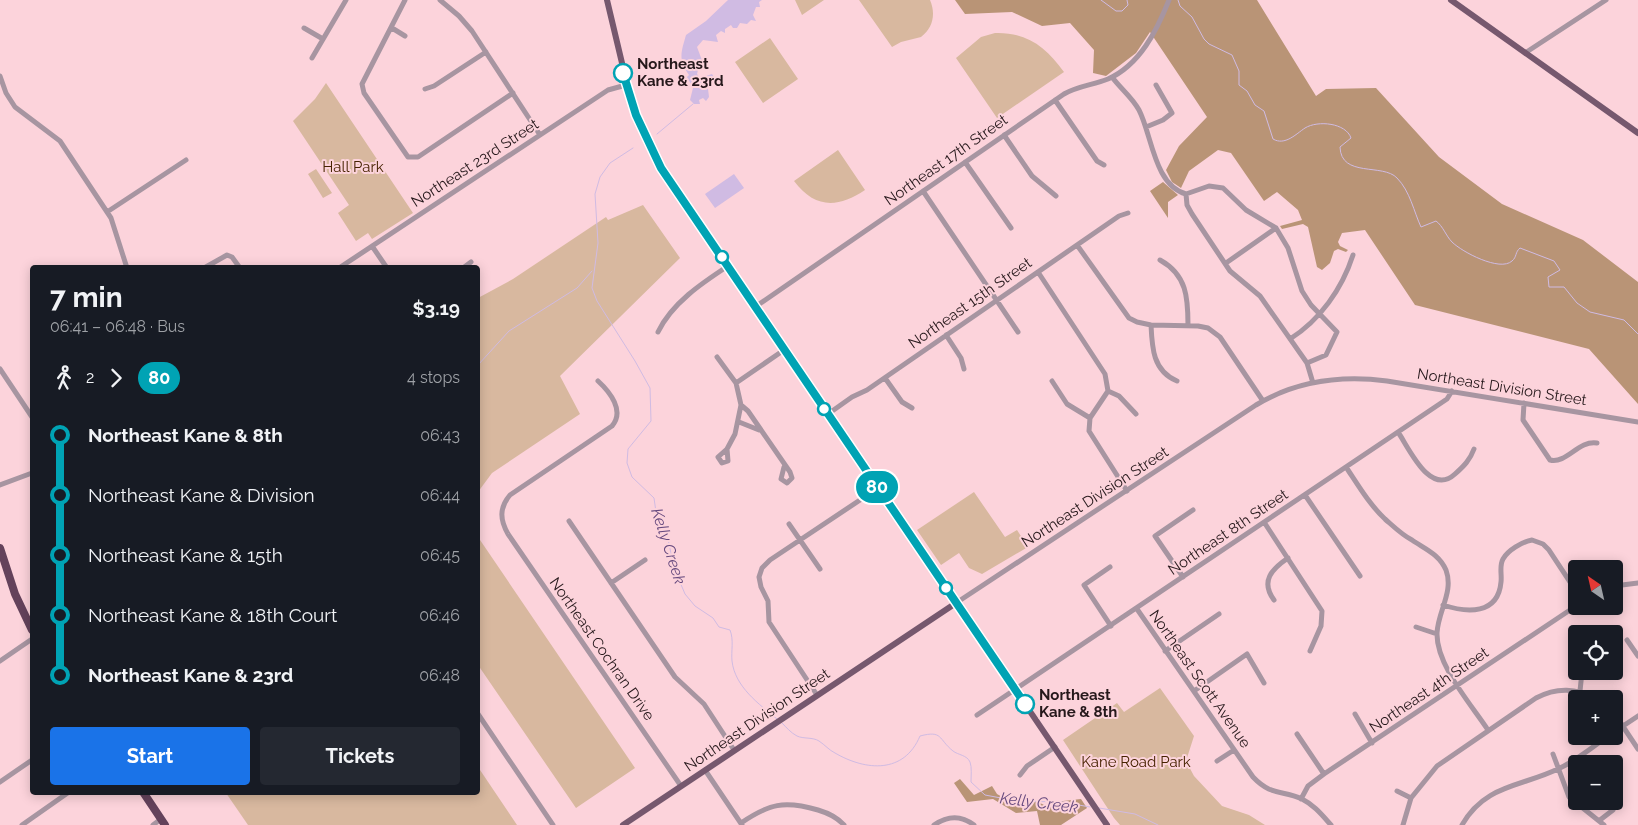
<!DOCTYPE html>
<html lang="en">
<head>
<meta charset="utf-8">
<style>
  :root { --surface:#171b24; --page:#242831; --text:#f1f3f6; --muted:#9ea1a6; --accent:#1a73e8 }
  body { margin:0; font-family:Raleway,sans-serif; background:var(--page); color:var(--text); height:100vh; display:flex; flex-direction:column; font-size:19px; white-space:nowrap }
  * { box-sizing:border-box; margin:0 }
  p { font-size:16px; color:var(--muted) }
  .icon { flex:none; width:28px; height:28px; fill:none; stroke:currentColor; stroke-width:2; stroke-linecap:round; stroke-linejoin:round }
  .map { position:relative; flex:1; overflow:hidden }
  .panel { position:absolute; left:30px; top:265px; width:450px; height:530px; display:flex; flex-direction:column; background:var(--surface); border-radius:5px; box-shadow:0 2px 12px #0003 }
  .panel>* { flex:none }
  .badge { padding:0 10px; border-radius:16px; font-size:18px; line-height:32px }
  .needle { width:32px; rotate:326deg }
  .tools { position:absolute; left:1568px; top:560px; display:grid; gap:10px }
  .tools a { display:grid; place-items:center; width:55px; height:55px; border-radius:5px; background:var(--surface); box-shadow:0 2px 12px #0003; font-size:25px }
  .map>.badge { position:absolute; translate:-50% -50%; box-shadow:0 0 0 2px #fff }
  .legs { display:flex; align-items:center; gap:8px; height:55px; padding:0 20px; font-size:16px }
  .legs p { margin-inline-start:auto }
  .headline { display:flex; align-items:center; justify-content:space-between; height:85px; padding:0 20px }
  h1 { font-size:28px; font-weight:700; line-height:38px }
  .action { display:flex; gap:10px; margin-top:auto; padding:10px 20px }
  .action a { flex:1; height:58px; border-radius:5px; background:var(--accent); color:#fff; font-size:20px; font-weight:700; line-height:58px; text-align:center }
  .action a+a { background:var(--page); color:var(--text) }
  ul { padding:0 20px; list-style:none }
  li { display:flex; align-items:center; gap:18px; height:60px; font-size:19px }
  li i { display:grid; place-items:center; width:8px; height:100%; margin:0 6px; background:currentColor }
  li i::after { content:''; width:12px; height:12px; margin:-6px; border:4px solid; border-radius:50%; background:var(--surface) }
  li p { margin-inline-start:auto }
  li:first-child i { background:linear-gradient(#0000 50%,currentColor 0) }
  li:last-child i { background:linear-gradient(currentColor 50%,#0000 0) }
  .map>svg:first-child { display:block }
</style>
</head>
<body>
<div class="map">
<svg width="1638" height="825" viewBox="0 0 1638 825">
  <rect width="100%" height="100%" fill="#fcd3db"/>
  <path fill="#d8b89f" d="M795,0H824L802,15Z
    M859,0H930C936,14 933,28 921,37L901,42L892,47Z
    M995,33C1027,32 1046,47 1064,72L997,118L956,58L981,37Z
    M770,38L798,79L763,103L735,62Z
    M326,83L413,213L372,239L368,233L356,241L338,213L349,205L293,121L315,99Z
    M838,150L865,190C838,208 815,209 794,181Z
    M316,169L332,193L323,198L308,174Z
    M643,205L680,258L560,376L580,414L492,473L478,492V298L513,279L606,217L608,220Z
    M974,492L1005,537L1017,530L1028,547L982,574L969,568L959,553L941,565L917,530Z
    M478,537L635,768L576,808L478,665Z
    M1160,688L1194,736L1186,761L1194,776L1222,806L1249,815L1265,825H1120L1114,818L1063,740L1117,703L1124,712Z
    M478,767L517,825H248L226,793L478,792Z"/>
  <path fill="#b99476" d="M955,0H1257L1316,96L1326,89L1376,88L1439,157L1502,204L1583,240L1638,282V404L1589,349L1415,305L1365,230L1342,233L1338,242L1340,246L1348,250L1346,252L1338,249L1334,251L1330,263L1322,270L1317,267L1308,227L1303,224L1282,229L1280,226L1302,220L1298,210L1277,192L1264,201L1231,153L1218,150L1189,171L1181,188L1172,182L1166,170L1179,146L1207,117L1150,32L1136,53L1106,76L1093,73L1094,50L1070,23L1042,26L1012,12L965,14Z
    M1163,182L1178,195L1168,202V218L1150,191Z
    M960,779L974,795L992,786L997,794L1018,806L1033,800L1049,807L1063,801L1081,799L1087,808L1061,825H1040L1037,811L1016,813L993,799L967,802L954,783Z"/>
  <path fill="#d0bbe3" d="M728,0H762L759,2L760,7H756L753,15L756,21L751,20L747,24L740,23L737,28H733L731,25L725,29V33L721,31L716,35L718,42L703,40L697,47L703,63L699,66L697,74L700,78L712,74L714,77L707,81L709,97L706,101L703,98L699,100L700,104H694L690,100L693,88L687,77L689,75C678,59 681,53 686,35L706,21Z
    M734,174L744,188L715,208L705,194Z"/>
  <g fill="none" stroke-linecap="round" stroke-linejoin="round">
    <path stroke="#d0bbe3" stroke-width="1" d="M1101,0L1116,11H1122L1128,5L1127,0
      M1178,0L1180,6L1192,17L1204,39L1209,44L1232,55L1239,71V85L1247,91L1255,105L1264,111L1273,139C1285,146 1296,134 1305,128C1318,120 1346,123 1351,138L1340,147C1341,178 1383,163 1397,178C1410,191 1414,212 1421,227L1436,221C1443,226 1446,236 1452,242C1462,252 1500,272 1512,261C1517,257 1515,252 1520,248L1554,261L1560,270L1548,277L1549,287H1564L1577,303L1590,312L1624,320L1638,334
      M657,134L693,104
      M633,148L610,163L600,177L595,194L598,243L592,288L597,301L635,361L650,388L651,421L628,449L627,463L632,477L654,498L657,519L668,539L674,568L685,594L695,606L713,618L719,627L730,630C734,640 731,651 732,661C735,687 759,704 777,719
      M478,365L509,331L577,288L592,271
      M782,723C786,727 791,733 797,736C803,739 813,737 819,741C825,745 829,750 835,753C866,771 904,774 920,736C943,730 938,739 953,751C958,755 967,755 970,762C972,767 971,776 971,782L985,795L1017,801L1062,802L1090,807
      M1099,808L1135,814L1158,825"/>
    <path stroke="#a795a1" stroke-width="5" d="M405,0L362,84L364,93L408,157H418L513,93
      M440,0L459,16L472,31L540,135
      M304,28L323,39
      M392,28L405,36
      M1525,53L1606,0
      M312,58L346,0
      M0,76L6,93L15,107L60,141L111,218L127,268
      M1112,77C1120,88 1132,97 1139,110C1152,135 1154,185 1186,194L1209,186L1223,188L1246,210L1276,228L1288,248L1302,291L1311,305L1337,332L1326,355L1307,363
      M425,89L434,86L486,52
      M1055,100L1097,161L1104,165
      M1146,127L1163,120L1172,113L1156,85
      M1004,135L1032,176L1056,196
      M965,162L1011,228
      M923,191L1018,332
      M1186,194L1187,205L1192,214L1230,271L1260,296L1307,363L1313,383
      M107,212L186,160
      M1077,245L1129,318L1137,322L1151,325L1198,326L1208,328L1220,337L1263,401
      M372,246L387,268
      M1160,260C1187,275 1188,298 1188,325
      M1226,263L1276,228
      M204,268L227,255L232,257L240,268
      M339,268L608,90L626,85
      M463,268L471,262
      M1038,272L1105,374L1108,391L1090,418L1089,431L1127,491
      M755,307L1064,94C1078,86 1093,85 1108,79C1140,65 1157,30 1169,0
      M1151,325C1152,348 1153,371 1177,381
      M658,332C672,303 702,283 728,266
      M946,335L961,358L964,369
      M1290,339C1320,320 1342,289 1353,255
      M717,357L736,383L741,405L735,434L727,449L718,457L722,463L728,461L727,449
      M0,369L32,417
      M885,378L902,402L912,408
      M598,381C610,392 625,411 612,426L510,495C499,508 500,520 508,534L681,786
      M1052,381L1067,404L1090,418
      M736,383L784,350
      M1108,391L1119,396L1136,414
      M1524,403L1523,420L1550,460C1567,464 1578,440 1597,443
      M741,405L748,411L790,472L792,478L787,483L781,479L784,467
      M828,414L852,397L867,390L1119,216L1128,213
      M739,422L759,430
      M1398,432C1409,448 1430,497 1455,474C1464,466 1470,460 1474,449
      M1346,467C1358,485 1369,504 1385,519C1393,526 1402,535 1412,540C1425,549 1439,554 1446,570C1454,592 1438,611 1437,633C1436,665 1471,704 1488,730
      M0,485L32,473
      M1305,495L1360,576
      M569,521L675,677L704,704L734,750
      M1264,522L1322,611L1321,626L1310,651
      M789,524L820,569
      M1110,567L1084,585L1111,626
      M1183,577L1155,536L1193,510
      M611,583L645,560
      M1614,586L1638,583
      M1274,600C1260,581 1272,569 1288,558
      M956,603L1256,405C1296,381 1341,375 1387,381L1638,422
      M1443,605C1467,613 1498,615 1501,582C1502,574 1499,566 1503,559C1508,550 1522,542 1532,540L1543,544L1549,550L1576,591
      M1137,609L1253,777C1271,796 1282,790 1302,799C1314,805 1322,815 1331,825
      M1416,627L1437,634
      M1627,640L1638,656
      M1165,651L1219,614
      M0,661L32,639
      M1194,691L1247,654L1264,683
      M1580,691L1582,672
      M817,695L769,622L768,601L761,587L759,577L762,568L770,560L878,488
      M1614,713L1638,749
      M478,714L553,825
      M1355,714L1372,743
      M977,715L1447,399L1452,391
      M1614,732L1638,716
      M1297,734L1324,774
      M1553,754L1569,797L1604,825
      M1217,761L1234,750
      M705,770L742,825
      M1020,775L1027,766L1055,747
      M0,782L32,760
      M1397,791L1411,798
      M1301,799L1308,786L1324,774L1576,606
      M1600,820L1613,810
      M741,823C769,804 784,800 818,810C828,813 837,817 844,825
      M22,825L69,792
      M153,825L161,819
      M934,825C947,816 961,815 974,825
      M1403,825L1411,798L1437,766L1536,698C1557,687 1576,688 1597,699
      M1462,825C1485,784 1522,787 1560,768C1577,760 1593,747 1608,736"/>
    <path stroke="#76586e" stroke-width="6" d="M607,0L632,105L657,161L1107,825
      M1451,0L1638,133
      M623,825L956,603"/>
    <path stroke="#64425b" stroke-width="8" d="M0,548L15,594L32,630
      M143,792L165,825"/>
  </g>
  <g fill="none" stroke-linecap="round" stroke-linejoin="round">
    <defs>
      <path id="line-1" d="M623,73L636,115L661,168L1025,704"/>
    </defs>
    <use href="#line-1" stroke="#fff" stroke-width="11"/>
    <use href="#line-1" stroke="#00a3b4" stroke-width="8"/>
  </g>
  <g fill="#fff" stroke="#00a3b4" stroke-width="2.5">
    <circle cx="623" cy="73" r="9"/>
    <circle cx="722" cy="257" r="6"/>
    <circle cx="824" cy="409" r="6"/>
    <circle cx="946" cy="588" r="6"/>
    <circle cx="1025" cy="704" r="9"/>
  </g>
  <g text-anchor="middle" stroke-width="4" stroke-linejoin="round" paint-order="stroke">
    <g font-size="15" font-weight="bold" fill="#26181b" stroke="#fcd3db" text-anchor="start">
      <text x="637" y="69">Northeast<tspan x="637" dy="17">Kane &amp; 23rd</tspan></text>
      <text x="1039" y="700">Northeast<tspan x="1039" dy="17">Kane &amp; 8th</tspan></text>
    </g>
    <g font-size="15" fill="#26181b" stroke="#fcd3db">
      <text transform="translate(946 160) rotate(-35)" y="5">Northeast 17th Street</text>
      <text transform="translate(475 163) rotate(-33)" y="5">Northeast 23rd Street</text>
      <text transform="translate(970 303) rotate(-35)" y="5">Northeast 15th Street</text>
      <text transform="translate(1502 387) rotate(9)" y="5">Northeast Division Street</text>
      <text transform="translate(1095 497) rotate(-33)" y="5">Northeast Division Street</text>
      <text transform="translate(1228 532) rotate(-34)" y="5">Northeast 8th Street</text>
      <text transform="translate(602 649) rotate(55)" y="5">Northeast Cochran Drive</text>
      <text transform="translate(1200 679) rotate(55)" y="5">Northeast Scott Avenue</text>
      <text transform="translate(1429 690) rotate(-34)" y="5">Northeast 4th Street</text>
      <text transform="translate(757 720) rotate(-34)" y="5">Northeast Division Street</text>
    </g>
    <g font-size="15" fill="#462200" stroke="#fcd3db">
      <text x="353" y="172">Hall Park</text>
      <text x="1136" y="767">Kane Road Park</text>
    </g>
    <g font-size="16" font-style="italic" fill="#66497e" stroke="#fcd3db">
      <text transform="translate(669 546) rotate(72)" y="6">Kelly Creek</text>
      <text transform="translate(1039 802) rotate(7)" y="6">Kelly Creek</text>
    </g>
  </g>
</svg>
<div class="tools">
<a><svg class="needle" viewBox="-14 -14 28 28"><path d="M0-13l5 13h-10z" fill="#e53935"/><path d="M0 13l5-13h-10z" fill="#9ea1a6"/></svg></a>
<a><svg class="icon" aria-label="locate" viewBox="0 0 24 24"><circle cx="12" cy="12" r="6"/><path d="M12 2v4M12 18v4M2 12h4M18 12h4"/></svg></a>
<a>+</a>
<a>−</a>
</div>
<b class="badge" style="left:877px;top:487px;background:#00a3b4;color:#fff">80</b>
<section class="panel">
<div class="headline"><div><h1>7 min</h1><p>06:41 – 06:48 · Bus</p></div><b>$3.19</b></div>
<div class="legs"><svg class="icon" aria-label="walk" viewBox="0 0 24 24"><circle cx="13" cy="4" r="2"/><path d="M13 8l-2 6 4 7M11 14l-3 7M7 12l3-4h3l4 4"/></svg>2<svg class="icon" aria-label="forward" viewBox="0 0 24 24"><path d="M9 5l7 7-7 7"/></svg><b class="badge" style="background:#00a3b4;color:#fff">80</b><p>4 stops</p></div>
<ul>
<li><i style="color:#00a3b4"></i><b>Northeast Kane &amp; 8th</b><p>06:43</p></li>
<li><i style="color:#00a3b4"></i><span>Northeast Kane &amp; Division</span><p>06:44</p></li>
<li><i style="color:#00a3b4"></i><span>Northeast Kane &amp; 15th</span><p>06:45</p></li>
<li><i style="color:#00a3b4"></i><span>Northeast Kane &amp; 18th Court</span><p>06:46</p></li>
<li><i style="color:#00a3b4"></i><b>Northeast Kane &amp; 23rd</b><p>06:48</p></li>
</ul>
<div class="action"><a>Start</a><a>Tickets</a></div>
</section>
</div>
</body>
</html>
